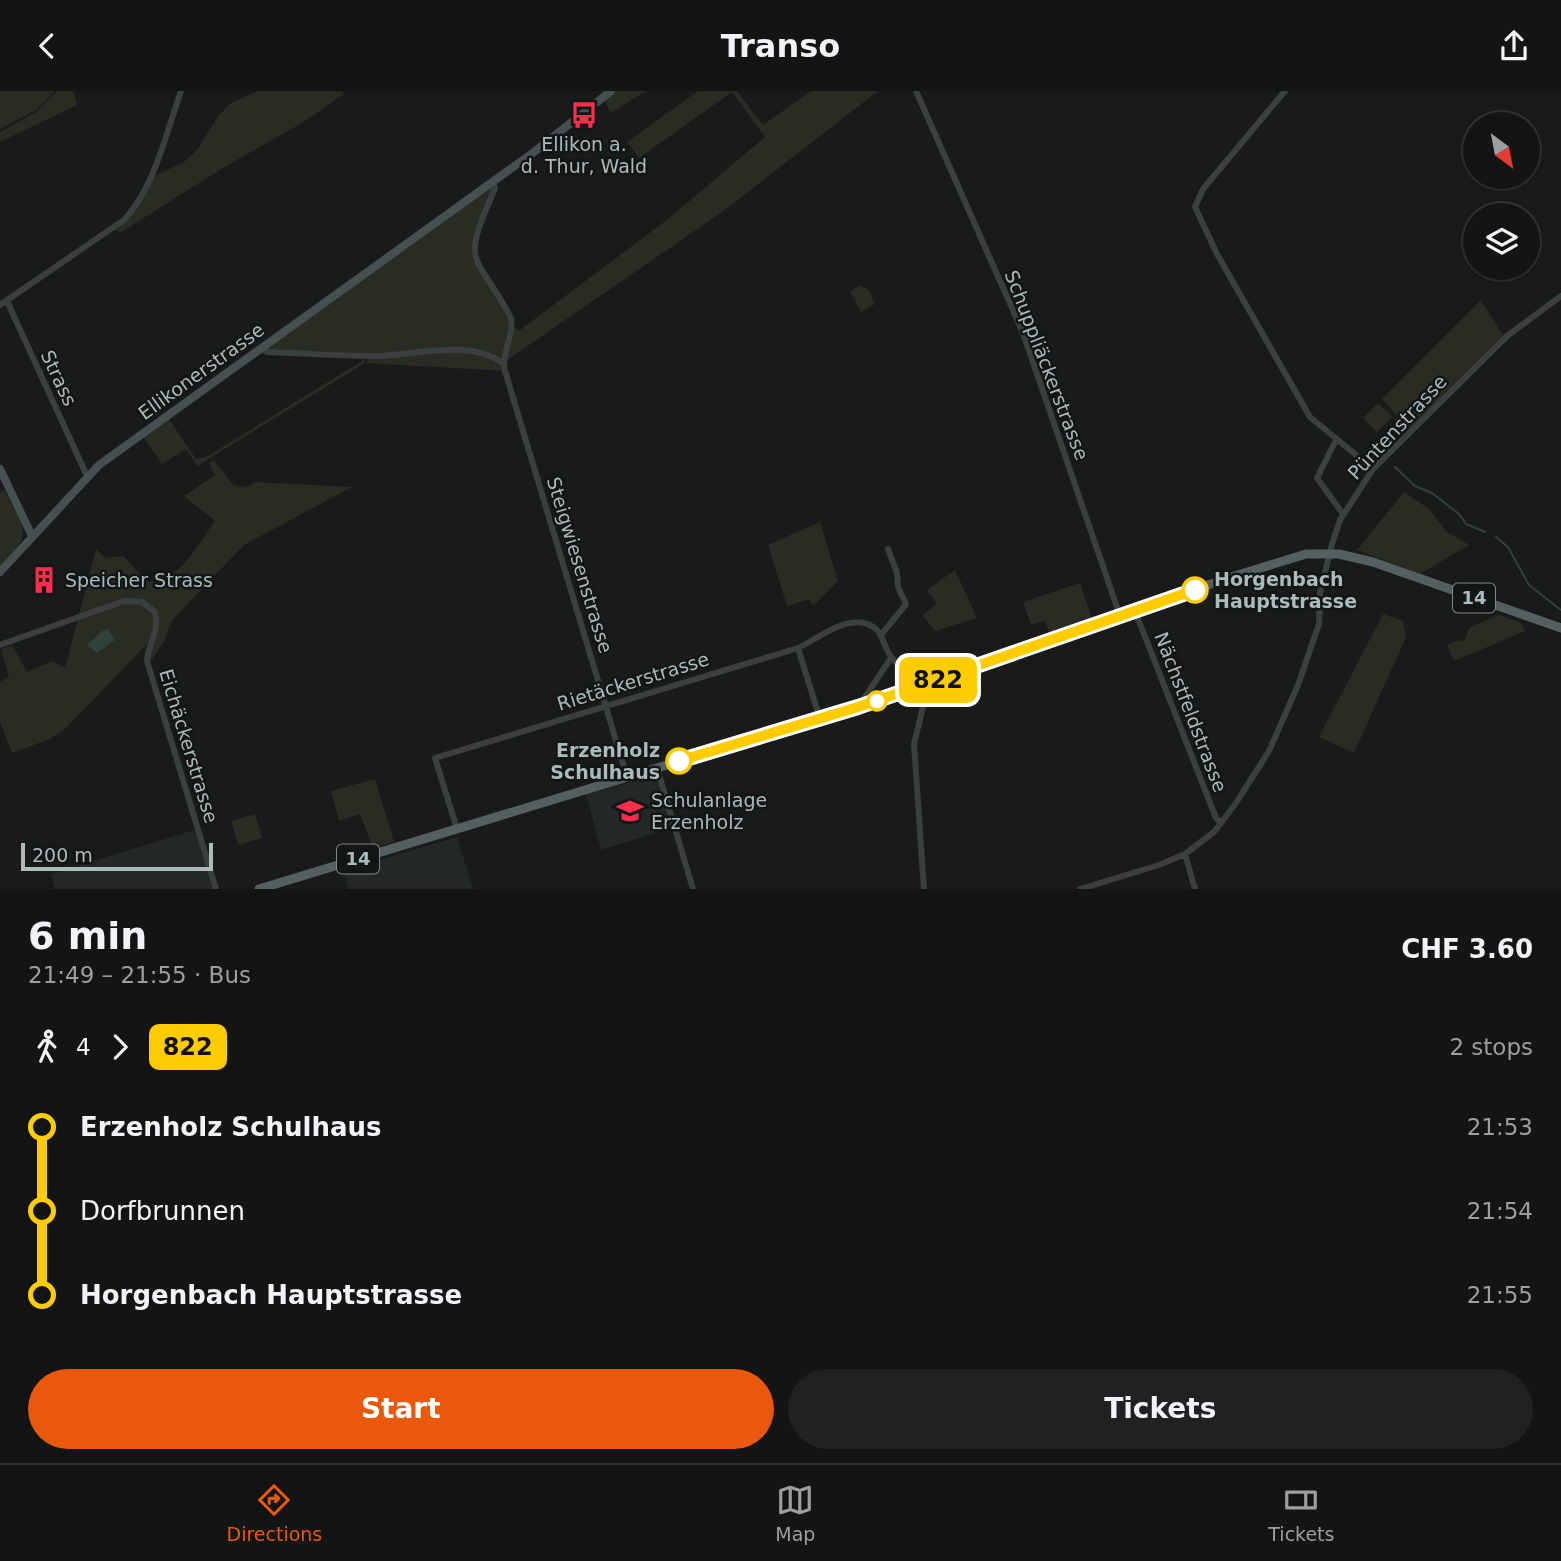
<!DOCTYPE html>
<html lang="en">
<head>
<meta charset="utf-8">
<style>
  :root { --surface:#131414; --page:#202122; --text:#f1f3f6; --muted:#9d9ea0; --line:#323334; --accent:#ea580c }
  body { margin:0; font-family:"DejaVu Sans",sans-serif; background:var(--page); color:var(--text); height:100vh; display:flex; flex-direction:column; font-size:26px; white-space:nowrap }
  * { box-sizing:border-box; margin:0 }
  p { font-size:23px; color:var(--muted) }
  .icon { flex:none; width:38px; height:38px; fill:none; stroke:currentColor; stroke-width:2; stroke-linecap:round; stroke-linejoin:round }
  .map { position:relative; height:798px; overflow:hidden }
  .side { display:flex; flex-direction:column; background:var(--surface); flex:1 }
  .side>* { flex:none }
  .badge { padding:0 14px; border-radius:10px; font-size:24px; line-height:46px }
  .needle { width:46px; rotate:148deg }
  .controls { position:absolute; left:1463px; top:21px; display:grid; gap:14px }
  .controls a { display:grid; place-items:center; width:77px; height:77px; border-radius:50%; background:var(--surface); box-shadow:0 2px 5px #0004,0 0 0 2px var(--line); font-size:35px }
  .scale { position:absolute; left:21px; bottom:18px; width:192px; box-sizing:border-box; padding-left:7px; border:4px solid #aabbb9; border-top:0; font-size:19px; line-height:24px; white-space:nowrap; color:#aabbb9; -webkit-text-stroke:5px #131616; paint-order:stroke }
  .map>.badge { position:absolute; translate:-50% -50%; box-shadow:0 0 0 4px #fff }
  .legs { display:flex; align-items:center; gap:10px; height:77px; padding:0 28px; font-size:23px }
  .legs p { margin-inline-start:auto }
  .headline { display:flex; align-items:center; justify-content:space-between; height:119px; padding:0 28px }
  h1 { font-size:38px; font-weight:700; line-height:52px }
  .primary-button { display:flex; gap:14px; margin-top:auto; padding:14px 28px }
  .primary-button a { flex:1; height:80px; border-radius:42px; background:var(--accent); color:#fff; font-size:28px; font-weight:700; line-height:80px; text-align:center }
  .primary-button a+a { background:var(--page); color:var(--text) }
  ul { padding:0 28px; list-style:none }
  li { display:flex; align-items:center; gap:24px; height:84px; font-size:26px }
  li i { display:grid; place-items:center; width:10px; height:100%; margin:0 9px; background:currentColor }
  li i::after { content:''; width:18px; height:18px; margin:-9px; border:5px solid; border-radius:50%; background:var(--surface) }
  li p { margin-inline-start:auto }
  li:first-child i { background:linear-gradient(#0000 50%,currentColor 0) }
  li:last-child i { background:linear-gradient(currentColor 50%,#0000 0) }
  header { display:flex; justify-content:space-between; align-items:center; height:91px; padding:0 28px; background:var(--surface); font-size:32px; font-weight:700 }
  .menu { display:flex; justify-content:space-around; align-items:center; height:98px; border-top:2px solid var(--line); background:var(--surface); font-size:19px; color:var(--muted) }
  .menu a { display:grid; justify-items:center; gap:4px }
  .menu .selected { color:var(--accent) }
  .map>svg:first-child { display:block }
</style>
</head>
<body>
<header><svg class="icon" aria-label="back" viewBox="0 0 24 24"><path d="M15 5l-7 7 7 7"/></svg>Transo<svg class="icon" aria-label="share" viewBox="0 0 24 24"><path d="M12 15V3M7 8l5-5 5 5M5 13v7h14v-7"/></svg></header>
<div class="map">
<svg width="1561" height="798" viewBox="0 0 1561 798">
  <rect width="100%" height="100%" fill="#191b1b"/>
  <path fill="#242728" d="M659,684L674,736L601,759L586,703Z
    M198,738L216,798H55L51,783Z
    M457,746L473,798H348L343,780Z"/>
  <path fill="#292c22" d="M0,0H55L36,19L0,38Z
    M57,0H73L77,14L0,51V41L36,21Z
    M258,0H341L344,3L302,32L226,75L120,142L112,137L124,129L150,87L184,71L197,59L218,25L231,12Z
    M611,0H646L611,22L603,7Z
    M698,0H737L763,34L811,0H878L722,121L503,272L505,280L366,272L370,266L267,261L261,257L495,93L473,164L508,222L512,236L520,239L668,128L765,46L732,1L639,67L627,51Z
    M860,194L869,199L875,213L861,221L850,201Z
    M1481,209L1503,244L1409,338L1382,308Z
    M365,268V272L197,375L186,358L162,373L143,346L169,328L196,368L208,365Z
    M1378,312L1392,326L1377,341L1363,327Z
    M214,369L233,394L247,396L255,391L352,396L244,454L173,528L163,552L150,571L149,551L65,638L50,648L12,662L0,631V591L9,585L1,558L12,554L27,581L53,570L65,577L96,458L106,467L123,465L148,491C180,492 198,452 215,430L184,405L215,384L209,372Z
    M4,398C26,442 34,439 0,477V401Z
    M1404,401L1429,418L1447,441L1469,454L1420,483L1357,459Z
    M820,431L838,490L813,515L809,508L787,515L768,454Z
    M955,479L977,527L935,540L922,524L937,513L927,499Z
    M1080,492L1093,531L1051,546L1045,530L1031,534L1023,511Z
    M1383,523L1403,530L1406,546L1354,662L1319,646Z
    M1498,524L1520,531L1525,540L1454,570L1447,554L1459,549L1464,550L1470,536Z
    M375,688L394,751L373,757L360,723L339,730L331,700Z
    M255,723L262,747L238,754L231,730Z"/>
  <path fill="#2f423b" d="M108,538L115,549L97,562L87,554L102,540Z"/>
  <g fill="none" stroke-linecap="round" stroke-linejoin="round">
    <path stroke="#2f423b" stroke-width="2" d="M1395,376L1415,395L1432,402L1459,423L1466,433L1485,441
      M1496,446L1508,456L1529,494L1561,519"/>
    <path stroke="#394040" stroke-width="6" d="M916,0L1023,242L1120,525
      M1285,0L1203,98L1195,116L1217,163L1310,326L1373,378
      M493,91L495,97C460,179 474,157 511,227C514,246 501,262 505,280L627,686
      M7,210L87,385
      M0,214L124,129C155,96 166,42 181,0
      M261,257L267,261C302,262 336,265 370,265C412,266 465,246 503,272
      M1336,349L1317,387L1343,423
      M1135,520L1216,727L1221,732
      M881,544L906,513L898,496L897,482L888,458
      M0,554L124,510L142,511L155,521C160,539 148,553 147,570L216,798
      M798,557L820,628
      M859,615L891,567
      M657,677L693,798
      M457,738L435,667L798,557C819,547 855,517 877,539C884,547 885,559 892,567C904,581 917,586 926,603L914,653L924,798
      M1185,763L1195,798
      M1080,798L1159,774L1185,763L1214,741L1236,712L1269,660L1298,594L1319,533L1320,502L1332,453L1340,429L1373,378L1507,245L1561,205"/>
    <path stroke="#475050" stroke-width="8" d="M0,378L32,445
      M0,481L99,374L534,61L611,0"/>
    <path stroke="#555f5f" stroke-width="9" d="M259,798L858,616L1225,488L1306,463H1339L1373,471L1561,537"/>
  </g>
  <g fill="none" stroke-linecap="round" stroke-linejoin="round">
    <defs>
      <path id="line-1" d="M679,670L858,616L1195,499"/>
    </defs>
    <use href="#line-1" stroke="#fff" stroke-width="16"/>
    <use href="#line-1" stroke="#fc0" stroke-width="10"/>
  </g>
  <defs>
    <symbol id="bus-bare" viewBox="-9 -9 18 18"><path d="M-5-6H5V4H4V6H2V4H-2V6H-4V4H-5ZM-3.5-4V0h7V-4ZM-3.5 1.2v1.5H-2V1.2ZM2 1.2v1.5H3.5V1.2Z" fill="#fd2e4d" stroke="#131616" stroke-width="2.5" paint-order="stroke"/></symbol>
    <symbol id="building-bare" viewBox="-9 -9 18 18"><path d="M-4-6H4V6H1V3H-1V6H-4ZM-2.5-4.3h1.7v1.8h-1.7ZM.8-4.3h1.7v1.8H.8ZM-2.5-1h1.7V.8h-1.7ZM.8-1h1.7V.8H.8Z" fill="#fd2e4d" stroke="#131616" stroke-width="2.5" paint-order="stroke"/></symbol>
    <symbol id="school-bare" viewBox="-9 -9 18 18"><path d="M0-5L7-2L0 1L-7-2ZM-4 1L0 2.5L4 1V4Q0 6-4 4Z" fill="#fd2e4d" stroke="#131616" stroke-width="2.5" paint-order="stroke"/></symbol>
  </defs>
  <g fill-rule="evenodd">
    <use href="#bus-bare" x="565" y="5" width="38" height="38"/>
    <use href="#building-bare" x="25" y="470" width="38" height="38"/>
    <use href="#school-bare" x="611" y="701" width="38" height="38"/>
  </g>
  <g fill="#fff" stroke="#fc0" stroke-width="3.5">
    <circle cx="1195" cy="499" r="12"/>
    <circle cx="877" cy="610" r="9"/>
    <circle cx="679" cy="670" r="12"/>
  </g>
  <g text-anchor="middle" stroke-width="5" stroke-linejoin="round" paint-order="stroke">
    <g fill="#131616" stroke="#7d8a88" stroke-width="2">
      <rect x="1453" y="492.5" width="42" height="29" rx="5"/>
      <rect x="337" y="753.5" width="42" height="29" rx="5"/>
    </g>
    <g font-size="18" font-weight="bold" fill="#aabbb9">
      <text x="1474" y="513">14</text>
      <text x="358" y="774">14</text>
    </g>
    <g font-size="19" fill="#aabbb9" stroke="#131616" text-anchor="start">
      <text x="584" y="60" text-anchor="middle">Ellikon a.<tspan x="584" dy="22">d. Thur, Wald</tspan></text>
      <text x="65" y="496">Speicher Strass</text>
      <text x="651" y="716">Schulanlage<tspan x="651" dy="22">Erzenholz</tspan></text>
    </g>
    <g font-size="19" fill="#aabbb9" stroke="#131616">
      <text transform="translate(1047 274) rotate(69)" y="7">Schuppliäckerstrasse</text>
      <text transform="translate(201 280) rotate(-36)" y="7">Ellikonerstrasse</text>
      <text transform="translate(59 287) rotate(65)" y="7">Strass</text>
      <text transform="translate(1397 336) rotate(-47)" y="7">Püntenstrasse</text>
      <text transform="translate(580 474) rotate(73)" y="7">Steigwiesenstrasse</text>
      <text transform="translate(633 590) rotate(-17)" y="7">Rietäckerstrasse</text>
      <text transform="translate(1191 621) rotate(69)" y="7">Nächstfeldstrasse</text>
      <text transform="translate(189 655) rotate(73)" y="7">Eichäckerstrasse</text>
    </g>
    <g font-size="19" font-weight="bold" fill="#aabbb9" stroke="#131616" text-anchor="start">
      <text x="1214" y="495">Horgenbach<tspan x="1214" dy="22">Hauptstrasse</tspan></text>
      <text x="660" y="666" text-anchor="end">Erzenholz<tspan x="660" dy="22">Schulhaus</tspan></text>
    </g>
  </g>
</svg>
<div class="controls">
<a><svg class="needle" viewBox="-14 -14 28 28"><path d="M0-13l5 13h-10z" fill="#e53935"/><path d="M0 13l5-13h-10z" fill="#9d9ea0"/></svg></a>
<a><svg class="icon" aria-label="layers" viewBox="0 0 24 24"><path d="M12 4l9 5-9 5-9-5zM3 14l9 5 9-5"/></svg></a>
</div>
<div class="scale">200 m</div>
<b class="badge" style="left:938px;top:589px;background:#fc0;color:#111">822</b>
</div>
<section class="side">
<div class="headline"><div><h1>6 min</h1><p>21:49 – 21:55 · Bus</p></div><b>CHF 3.60</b></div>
<div class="legs"><svg class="icon" aria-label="walk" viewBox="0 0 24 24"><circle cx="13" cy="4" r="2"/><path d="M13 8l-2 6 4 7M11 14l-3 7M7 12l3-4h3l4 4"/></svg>4<svg class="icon" aria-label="forward" viewBox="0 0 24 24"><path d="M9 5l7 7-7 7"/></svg><b class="badge" style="background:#fc0;color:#111">822</b><p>2 stops</p></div>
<ul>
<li><i style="color:#fc0"></i><b>Erzenholz Schulhaus</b><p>21:53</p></li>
<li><i style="color:#fc0"></i><span>Dorfbrunnen</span><p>21:54</p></li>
<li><i style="color:#fc0"></i><b>Horgenbach Hauptstrasse</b><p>21:55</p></li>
</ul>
<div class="primary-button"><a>Start</a><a>Tickets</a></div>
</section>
<nav class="menu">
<a class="selected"><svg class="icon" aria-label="directions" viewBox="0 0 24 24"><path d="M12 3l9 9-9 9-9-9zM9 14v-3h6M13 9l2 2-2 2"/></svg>Directions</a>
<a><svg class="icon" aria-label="map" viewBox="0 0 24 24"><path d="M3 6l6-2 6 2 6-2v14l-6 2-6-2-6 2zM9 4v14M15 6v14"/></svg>Map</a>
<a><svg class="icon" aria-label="tickets" viewBox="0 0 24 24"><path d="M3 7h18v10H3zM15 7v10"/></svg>Tickets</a>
</nav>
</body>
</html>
